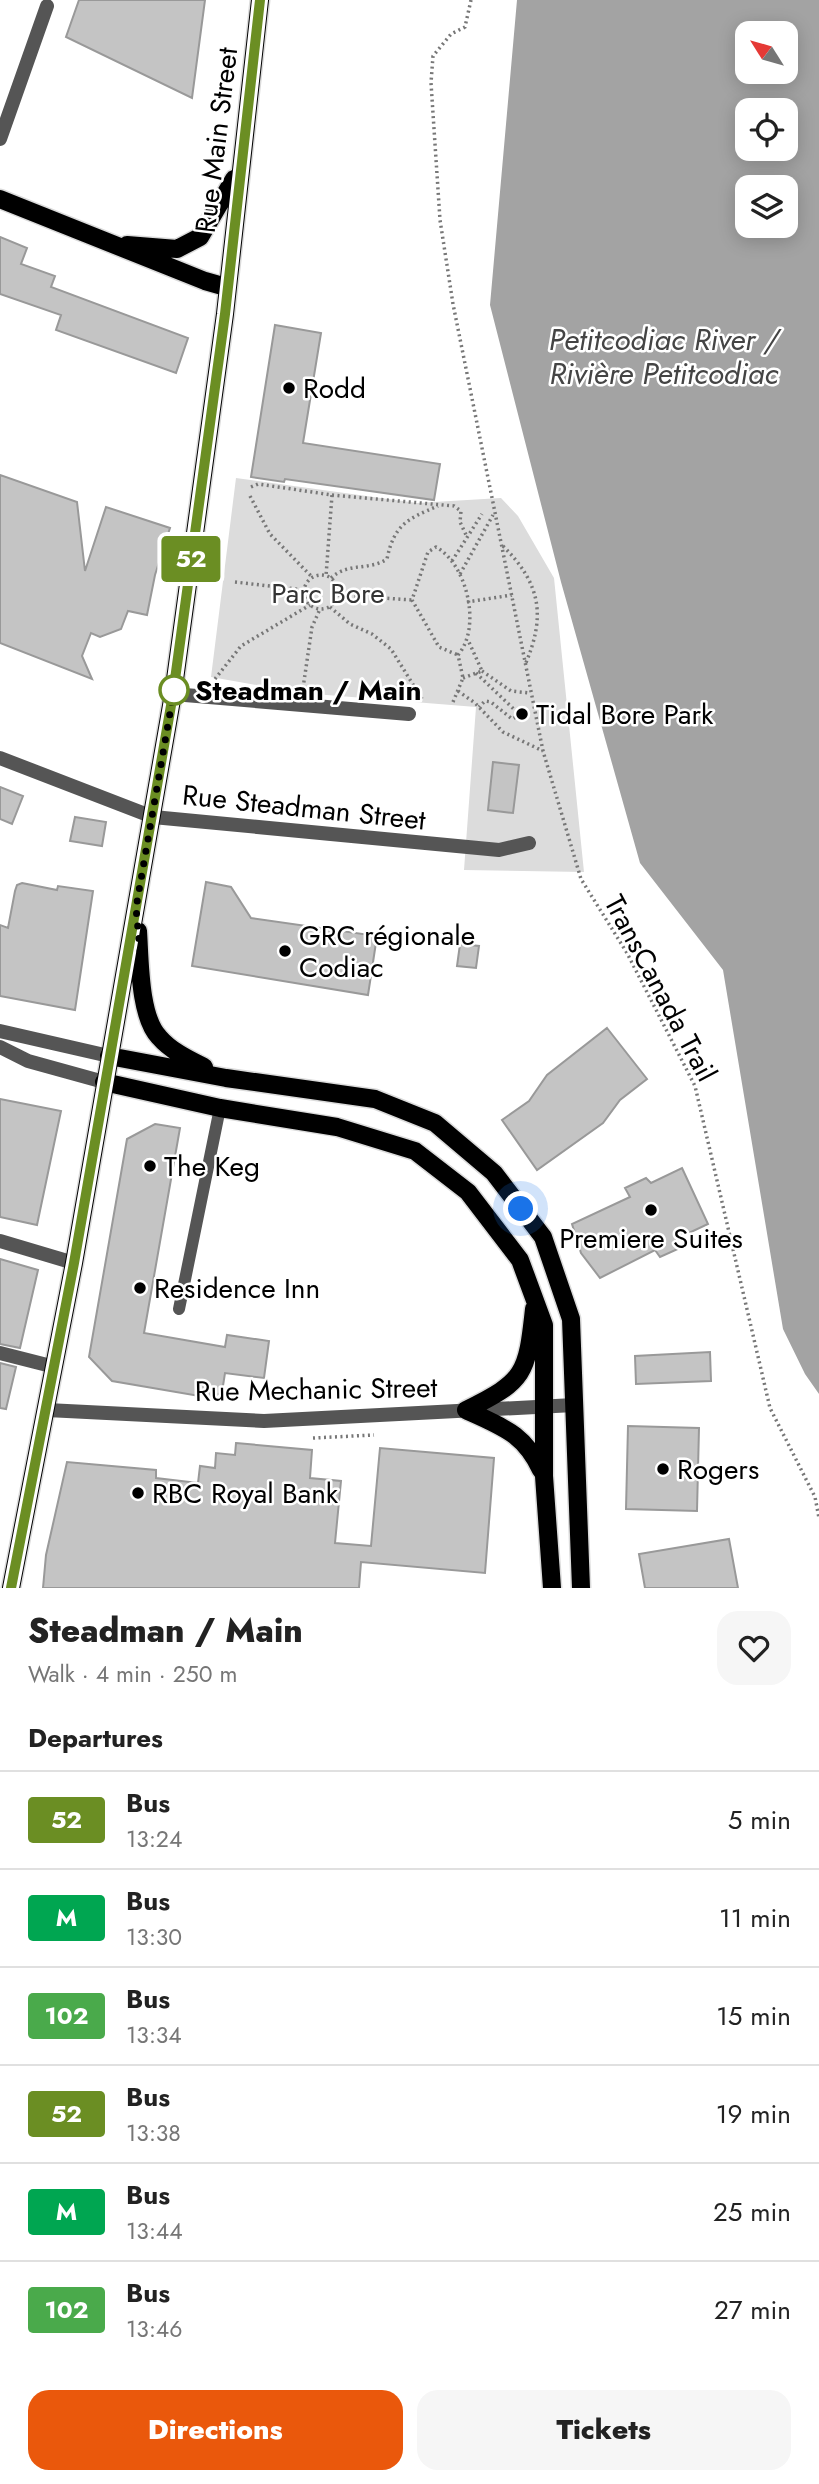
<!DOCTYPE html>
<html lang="en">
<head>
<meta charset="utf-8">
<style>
  :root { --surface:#fff; --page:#f6f6f6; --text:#222; --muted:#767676; --line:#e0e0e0; --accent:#ea580c }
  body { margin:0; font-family:Jost,sans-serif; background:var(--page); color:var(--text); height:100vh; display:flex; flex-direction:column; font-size:26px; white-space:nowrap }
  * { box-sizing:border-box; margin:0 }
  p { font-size:23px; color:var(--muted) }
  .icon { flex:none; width:38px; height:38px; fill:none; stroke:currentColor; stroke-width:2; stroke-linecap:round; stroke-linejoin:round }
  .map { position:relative; height:1588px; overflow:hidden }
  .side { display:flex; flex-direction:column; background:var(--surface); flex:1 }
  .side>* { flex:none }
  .badge { padding:0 14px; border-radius:5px; font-size:24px; line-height:46px }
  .needle { width:46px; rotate:307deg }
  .buttons { position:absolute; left:735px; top:21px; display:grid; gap:14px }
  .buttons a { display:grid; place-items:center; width:63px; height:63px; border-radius:14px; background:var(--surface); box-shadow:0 4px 18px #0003; font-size:35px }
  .you { position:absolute; width:35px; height:35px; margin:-18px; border:5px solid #fff; border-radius:50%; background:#1a73e8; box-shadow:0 0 0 10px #1a73e833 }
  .map>.badge { position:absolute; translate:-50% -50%; box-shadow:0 0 0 4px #fff }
  h2 { padding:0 28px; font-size:26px; line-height:63px }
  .round { display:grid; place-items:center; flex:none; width:74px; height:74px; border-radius:21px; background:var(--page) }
  .summary { display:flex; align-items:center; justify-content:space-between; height:119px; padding:0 28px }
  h1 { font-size:33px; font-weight:800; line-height:52px }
  .button { display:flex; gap:14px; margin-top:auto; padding:14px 28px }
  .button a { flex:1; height:80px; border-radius:21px; background:var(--accent); color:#fff; font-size:28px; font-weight:800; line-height:80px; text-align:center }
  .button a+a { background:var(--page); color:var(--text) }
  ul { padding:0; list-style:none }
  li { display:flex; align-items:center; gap:21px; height:98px; padding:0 28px; border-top:2px solid var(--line) }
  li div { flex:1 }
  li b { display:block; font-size:26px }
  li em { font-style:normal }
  li .badge { min-width:77px; font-weight:700; text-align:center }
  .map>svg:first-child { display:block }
</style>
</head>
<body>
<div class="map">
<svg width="819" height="1588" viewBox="0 0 819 1588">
  <rect width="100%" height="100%" fill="#fff"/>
  <path fill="#dcdcdc" d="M236,478L417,503L501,498L518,516L554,578L584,872L464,870L476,707L302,693L211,677Z"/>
  <path fill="#a3a3a3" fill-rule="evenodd" d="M517,0H819V1394L805,1374L783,1329L723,970L640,863L561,582L490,305ZM747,33H786V72H747ZM747,110H786V149H747ZM747,187H786V226H747Z"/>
  <path fill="#c4c4c4" stroke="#999" stroke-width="2" d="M79,0H205L192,98L66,37Z
    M0,237L27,248L21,264L55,276L51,287L188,338L176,373L56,330L61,315L0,294Z
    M275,325L321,333L303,443L440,464L434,500L285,479L284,482L251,477Z
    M0,475L77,502L85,571L106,507L170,528L155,575L147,615L128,611L121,629L100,637L91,633L82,656L92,679L0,643Z
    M493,762L519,765L513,813L488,810Z
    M0,787L23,796L12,824L0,819Z
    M75,817L106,822L102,846L70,841Z
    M206,882L231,887L251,918L377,936L368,995L192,966Z
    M22,883L57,890L58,886L93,891L75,1010L0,996V925L8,928L15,891L17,885Z
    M460,944L479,946L476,968L457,966Z
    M607,1028L647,1079L620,1100L603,1123L537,1170L502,1120L529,1101L547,1075Z
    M0,1099L61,1111L37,1225L0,1217Z
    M155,1124L180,1128L144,1333L225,1347L227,1335L269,1341L264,1378L225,1373L222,1392L211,1398L112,1381L89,1357L127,1139Z
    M682,1168L708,1224L676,1239L680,1248L660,1257L655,1250L600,1278L581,1253L572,1224L630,1197L625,1188L646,1178L651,1183Z
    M0,1259L38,1270L20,1348L0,1344Z
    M710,1352L711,1381L636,1384L635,1356Z
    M0,1363L16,1367L6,1409L0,1408Z
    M628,1426L699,1428L697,1511L626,1509Z
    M236,1443L312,1450L310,1478L341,1481L335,1543L371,1546L380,1448L494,1458L485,1573L361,1562L359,1588H43L46,1555L67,1462L156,1470V1478L198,1483L200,1466L215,1468L216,1453L235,1455Z
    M729,1539L738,1588H645L639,1554Z"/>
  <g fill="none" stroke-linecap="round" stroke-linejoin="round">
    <defs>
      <path id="primary" d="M0,199L205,281L226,287
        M127,245L177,249L200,237L234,179
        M138,931C140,959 139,1016 159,1037C171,1051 188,1059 204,1067
        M109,1056L226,1078L375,1099L435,1123L494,1173L543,1237L571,1319L581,1588
        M104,1082L220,1108L337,1127L415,1151L468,1192L520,1260L544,1325V1476L552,1588
        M466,1410C525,1381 527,1374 534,1309
        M466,1410C502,1427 524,1433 541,1470
        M11,1588L74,1263L173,694L225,314L260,0"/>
    </defs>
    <use href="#primary" stroke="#dbdbdb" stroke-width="21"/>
    <path stroke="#777" stroke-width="3.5" stroke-dasharray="2 3.5" stroke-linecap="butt" d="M471,0L465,27L451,34L433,56L431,83L440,220L453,304L543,751L581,879L627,953L695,1086L770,1408L815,1497L819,1518
      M251,487L258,484L332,495L326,576
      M332,495L454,506L461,511L460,522L467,537
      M250,496L270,534L313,578
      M503,546C541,584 546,616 525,665
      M452,561L482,514
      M460,574L493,515
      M304 592a17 17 0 1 1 34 0a17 17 0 1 1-34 0Z
      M331,578C348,562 369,571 387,559C394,525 407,519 438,506
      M235,582L304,590
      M338,595L412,600
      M467,602L512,595
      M330,607L350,624L372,634L391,649L422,699
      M482,671L511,691L529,693
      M476,673L520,715L512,719L491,702L485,701L479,707
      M463,678L482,671L468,640
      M215,679L241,646L310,605
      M303,688L312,627L320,609
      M458,691L475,703L503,732L543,751
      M453,702L463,678L458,655C482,627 467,564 436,547L428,552L412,600L439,647L458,655
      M313,1438L374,1435"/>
    <path stroke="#555" stroke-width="12" d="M179,1309L220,1108"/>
    <path stroke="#555" stroke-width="14" d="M0,139L47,6
      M173,694L409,714
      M0,758L153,817L499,850L529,843
      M0,1031L109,1056
      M0,1047L28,1061L104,1082
      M0,1241L74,1263
      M0,1353L55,1367
      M47,1410L264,1421L574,1405"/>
    <use href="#primary" stroke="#000" stroke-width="18"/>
  </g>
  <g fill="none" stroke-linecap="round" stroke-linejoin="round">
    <defs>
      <path id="line" d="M11,1588L74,1263L173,694L225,314L260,0"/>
    </defs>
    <use href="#line" stroke="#fff" stroke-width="16"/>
    <use href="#line" stroke="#6b8e23" stroke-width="10"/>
    <path stroke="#000" stroke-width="7" stroke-dasharray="0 12.6" d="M174,690L136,908L145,1003L157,1036L179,1055L226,1078L375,1100L435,1123L494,1173L521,1209"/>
  </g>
  <g fill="#000" stroke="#fff" stroke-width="2.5">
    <circle cx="289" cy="388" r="7"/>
    <circle cx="522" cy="714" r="7"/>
    <circle cx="285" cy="951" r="7"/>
    <circle cx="150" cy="1166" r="7"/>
    <circle cx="651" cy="1210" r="7"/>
    <circle cx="140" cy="1288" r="7"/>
    <circle cx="663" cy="1469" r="7"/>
    <circle cx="138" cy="1493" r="7"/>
  </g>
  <circle fill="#fff" stroke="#6b8e23" stroke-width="3.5" cx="174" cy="690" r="14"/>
  <g text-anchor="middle" stroke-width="5" stroke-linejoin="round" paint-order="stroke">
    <g font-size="28" fill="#000" stroke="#fff">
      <text transform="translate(216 140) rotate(-83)" y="10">Rue Main Street</text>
      <text transform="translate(304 807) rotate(6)" y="10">Rue Steadman Street</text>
      <text transform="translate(661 988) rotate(62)" y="10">TransCanada Trail</text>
      <text transform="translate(316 1389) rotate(-1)" y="10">Rue Mechanic Street</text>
    </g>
    <g font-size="28" fill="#000" stroke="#fff" text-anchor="start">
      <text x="303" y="398">Rodd</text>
      <text x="536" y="724">Tidal Bore Park</text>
      <text x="299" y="945">GRC régionale<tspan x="299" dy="32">Codiac</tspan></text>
      <text x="164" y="1176">The Keg</text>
      <text x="651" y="1248" text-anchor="middle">Premiere Suites</text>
      <text x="154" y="1298">Residence Inn</text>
      <text x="677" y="1479">Rogers</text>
      <text x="152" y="1503">RBC Royal Bank</text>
    </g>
    <g font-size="28" fill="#333" stroke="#fff">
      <text x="328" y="603">Parc Bore</text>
    </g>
    <g font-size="28" font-weight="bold" fill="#000" stroke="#fff" text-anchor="start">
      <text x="195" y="700">Steadman / Main</text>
    </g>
    <g font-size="30" font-style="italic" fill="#444" stroke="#fff">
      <text x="664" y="350">Petitcodiac River /<tspan x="664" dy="34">Rivière Petitcodiac</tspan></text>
    </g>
  </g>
</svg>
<div class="buttons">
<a><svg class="needle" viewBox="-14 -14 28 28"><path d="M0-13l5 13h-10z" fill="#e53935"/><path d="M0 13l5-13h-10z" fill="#767676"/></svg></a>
<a><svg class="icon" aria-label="locate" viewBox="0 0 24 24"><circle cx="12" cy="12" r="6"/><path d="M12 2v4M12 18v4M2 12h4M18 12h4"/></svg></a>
<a><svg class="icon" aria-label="layers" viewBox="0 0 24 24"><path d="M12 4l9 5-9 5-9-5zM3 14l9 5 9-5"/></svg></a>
</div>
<div class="you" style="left:521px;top:1209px"></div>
<b class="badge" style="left:191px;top:559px;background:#6b8e23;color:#fff">52</b>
</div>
<section class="side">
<div class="summary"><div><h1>Steadman / Main</h1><p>Walk · 4 min · 250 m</p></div><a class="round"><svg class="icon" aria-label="heart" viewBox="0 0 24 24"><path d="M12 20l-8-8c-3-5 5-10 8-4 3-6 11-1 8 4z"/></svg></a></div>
<h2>Departures</h2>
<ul>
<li><span class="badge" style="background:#6b8e23;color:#fff">52</span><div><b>Bus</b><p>13:24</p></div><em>5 min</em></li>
<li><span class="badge" style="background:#00a651;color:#fff">M</span><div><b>Bus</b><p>13:30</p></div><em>11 min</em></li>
<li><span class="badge" style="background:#4aaa4b;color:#fff">102</span><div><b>Bus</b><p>13:34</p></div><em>15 min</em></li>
<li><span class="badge" style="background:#6b8e23;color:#fff">52</span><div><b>Bus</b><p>13:38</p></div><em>19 min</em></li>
<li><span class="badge" style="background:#00a651;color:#fff">M</span><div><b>Bus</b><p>13:44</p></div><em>25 min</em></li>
<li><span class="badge" style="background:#4aaa4b;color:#fff">102</span><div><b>Bus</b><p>13:46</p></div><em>27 min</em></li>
</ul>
<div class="button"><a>Directions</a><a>Tickets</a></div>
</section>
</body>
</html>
